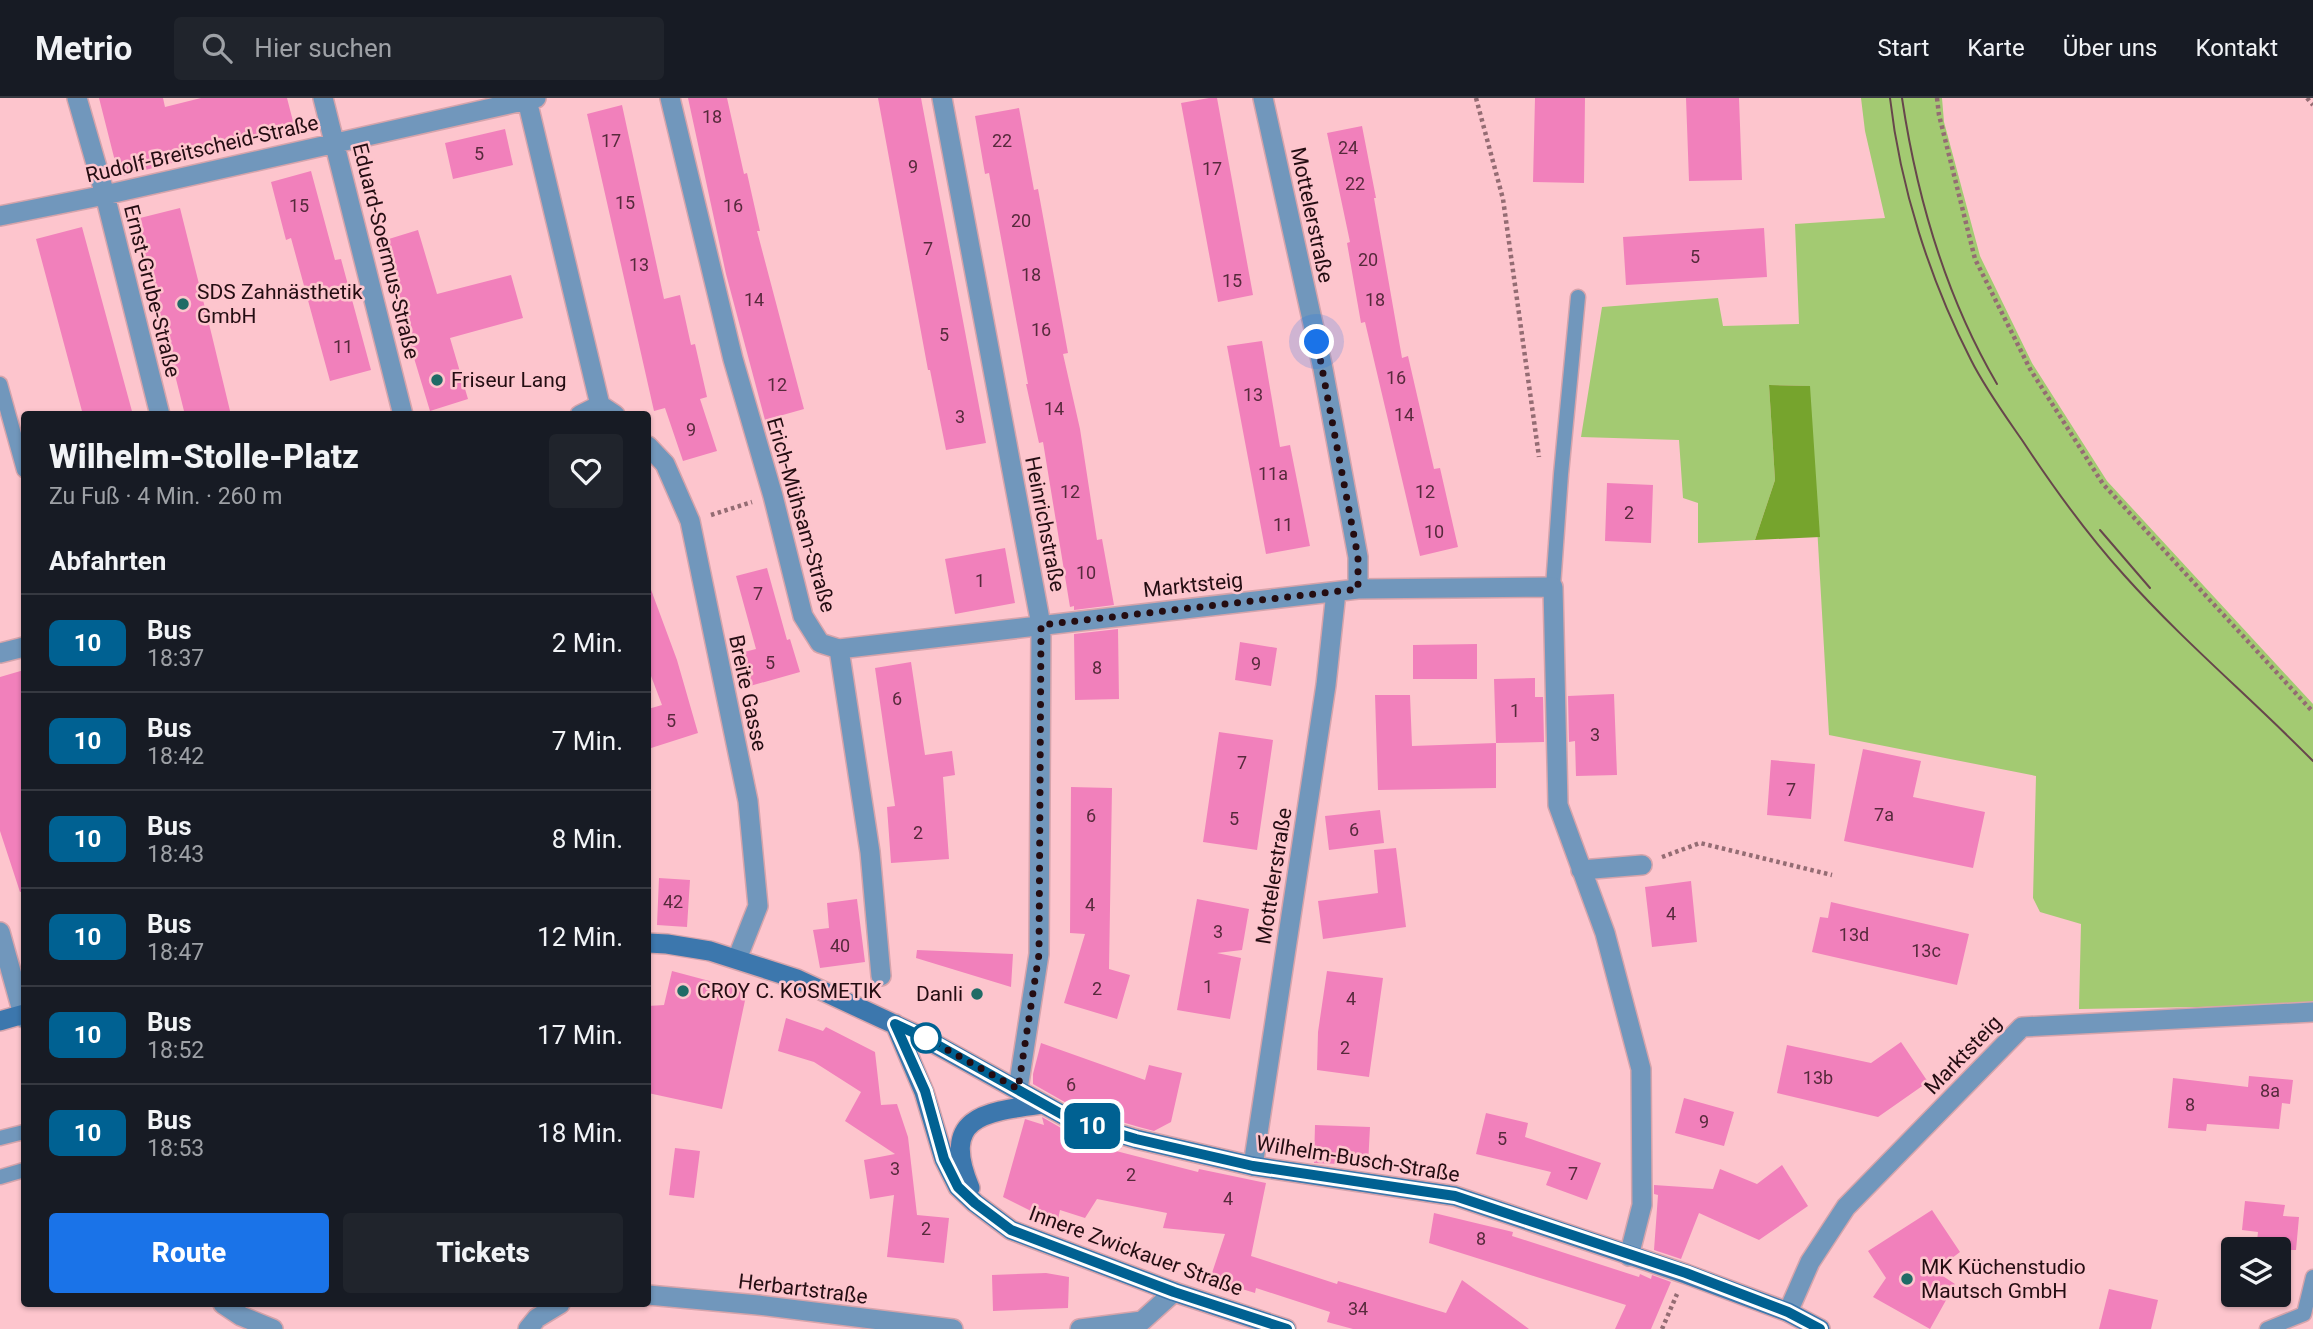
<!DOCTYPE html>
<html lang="de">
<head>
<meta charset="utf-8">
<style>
  :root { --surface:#171b24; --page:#20242c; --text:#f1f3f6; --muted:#9ea1a6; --line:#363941; --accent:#1a73e8 }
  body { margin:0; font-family:Roboto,sans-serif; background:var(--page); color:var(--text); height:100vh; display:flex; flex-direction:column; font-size:26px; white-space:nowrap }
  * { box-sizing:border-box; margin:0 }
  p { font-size:23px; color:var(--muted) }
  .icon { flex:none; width:38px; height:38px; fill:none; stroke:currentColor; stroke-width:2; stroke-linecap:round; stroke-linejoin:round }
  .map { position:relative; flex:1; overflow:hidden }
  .sheet { position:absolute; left:21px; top:313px; width:630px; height:896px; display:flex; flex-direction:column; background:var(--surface); border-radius:7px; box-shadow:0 2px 5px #0004 }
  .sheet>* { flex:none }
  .badge { padding:0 14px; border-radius:10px; font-size:24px; line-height:46px }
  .controls { position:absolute; left:2221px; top:1139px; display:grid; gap:14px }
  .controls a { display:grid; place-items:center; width:70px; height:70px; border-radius:7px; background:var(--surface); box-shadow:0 2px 5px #0004; font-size:35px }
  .you { position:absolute; width:35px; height:35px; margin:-18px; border:5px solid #fff; border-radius:50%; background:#1a73e8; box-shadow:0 0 0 10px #1a73e833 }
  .map>.badge { position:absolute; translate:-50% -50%; box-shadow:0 0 0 4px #fff }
  h2 { padding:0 28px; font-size:26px; line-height:63px }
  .round { display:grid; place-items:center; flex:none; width:74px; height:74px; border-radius:7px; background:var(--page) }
  .overview { display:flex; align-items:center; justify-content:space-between; height:119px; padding:0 28px }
  h1 { font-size:33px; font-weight:800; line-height:52px }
  .primary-button { display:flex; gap:14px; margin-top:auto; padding:14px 28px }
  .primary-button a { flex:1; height:80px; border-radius:7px; background:var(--accent); color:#fff; font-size:28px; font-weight:800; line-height:80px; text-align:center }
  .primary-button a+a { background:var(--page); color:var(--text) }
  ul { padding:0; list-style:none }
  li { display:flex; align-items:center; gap:21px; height:98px; padding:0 28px; border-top:2px solid var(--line) }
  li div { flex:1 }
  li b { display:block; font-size:26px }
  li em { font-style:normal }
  li .badge { min-width:77px; font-weight:700; text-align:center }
  header { display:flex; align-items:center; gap:42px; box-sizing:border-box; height:98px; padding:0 35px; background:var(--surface); border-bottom:2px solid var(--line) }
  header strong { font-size:33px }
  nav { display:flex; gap:38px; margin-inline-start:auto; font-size:24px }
  .search { width:490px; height:63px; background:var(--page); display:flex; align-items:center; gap:18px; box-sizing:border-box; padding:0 24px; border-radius:7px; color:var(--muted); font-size:26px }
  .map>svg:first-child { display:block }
</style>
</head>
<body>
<header>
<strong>Metrio</strong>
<div class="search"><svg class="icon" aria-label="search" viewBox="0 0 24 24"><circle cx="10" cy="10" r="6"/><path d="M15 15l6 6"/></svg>Hier suchen</div>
<nav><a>Start</a><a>Karte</a><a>Über uns</a><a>Kontakt</a></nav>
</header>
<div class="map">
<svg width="2313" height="1231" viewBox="0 0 2313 1231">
  <rect width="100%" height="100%" fill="#fdc5cd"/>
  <path fill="#a3ca72" d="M1861,0H1942L1944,24L1980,158L2032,265L2107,383L2313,606V907L2079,911L2081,826L2040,814L2033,800L2036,678L1829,637L1809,288L1769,287L1775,382L1755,442L1698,445V405L1683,400L1679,342L1581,339L1602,209L1718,200L1723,228L1799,226L1795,126L1885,120L1865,33Z"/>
  <path fill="#76a42d" d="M1769,287L1810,288L1820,439L1755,442L1775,382Z"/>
  <path fill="#f180bb" d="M99,0H163L165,9L201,0H287L295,31L215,45L217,53L119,79Z
    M688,0H727L744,76L747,75L760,133H757L804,311L765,322L726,176Z
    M878,0H921L986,345L946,352L930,272H928Z
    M1209,0H1217L1253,197L1218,204L1181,5Z
    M1535,0H1585L1584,85L1533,84Z
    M1686,0H1739L1742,82L1689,83Z
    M622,7L664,201L680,197L691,247L695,246L707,299L700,301L717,353L683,363L665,310L654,313L587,16Z
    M1019,10L1034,92L1038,91L1068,255L1063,256L1080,331L1097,442L1102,441L1114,507L1074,512V508L1070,509L1043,344L1039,345L1026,286H1028L989,75L985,76L975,18Z
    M1362,28L1376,100H1374L1402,260L1408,258L1434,371L1440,370L1458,449L1420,458L1365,224L1361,225L1347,145L1350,144L1327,35Z
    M505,31L513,67L453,81L445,45Z
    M311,73L335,162L341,161L371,272L330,283L291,140L286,142L271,84Z
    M180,110L212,238L231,317H185L136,121Z
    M82,129L133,317H83L36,141Z
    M1764,130L1767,179L1626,187L1623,139Z
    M418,132L437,196L511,177L523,220L450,240L468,301L430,313L379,144Z
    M1262,243L1280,349L1290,347L1310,448L1266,456L1227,248Z
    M1607,385L1653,387L1651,445L1605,443Z
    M1005,450L1015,505L955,516L945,461Z
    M767,470L787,542L790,541L800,574L750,588L740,555L756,551L736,478Z
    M648,489H650L677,562L698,635L648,651V611L662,607L648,570Z
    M1118,531L1119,601L1075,602L1074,536Z
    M1240,544L1277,550L1271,588L1235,582Z
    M1477,546V581H1413V547Z
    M911,564L925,657L952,653L955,677L943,679L949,761L891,765L887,709L895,708L875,570Z
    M24,572V793L20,794L0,733V579Z
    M1535,580V599H1543L1544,644L1496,645L1494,581Z
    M1614,596L1617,677L1576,678L1575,643L1569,644L1568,598Z
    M1375,597H1410L1412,648L1496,645V690L1378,692Z
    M1219,634L1273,642L1257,752L1203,744Z
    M1863,651L1921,663L1913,699L1985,714L1973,770L1844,743Z
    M1771,662L1815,666L1811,721L1767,717Z
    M1071,689L1112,690L1109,871L1130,877L1117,921L1064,905L1085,836L1070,835Z
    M1380,712L1384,745L1329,752L1325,718Z
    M1396,750L1406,829L1323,841L1318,803L1378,795L1374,752Z
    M659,780L690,782L687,829L657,827Z
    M1691,783L1697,844L1652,849L1645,789Z
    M857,801L865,864L820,870L813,832L829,830L827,805Z
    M1197,801L1249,811L1242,852L1217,855L1241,860L1230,921L1177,912Z
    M1831,804L1969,836L1957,887L1812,854L1820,819L1828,820Z
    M917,852L1013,856L1011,889L916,860Z
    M672,873L747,893L722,1011L648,995V908L664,907Z
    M1327,873L1383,880L1369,979L1317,972L1318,934Z
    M786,920L823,933L826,929L875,954L881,1007L897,1006L908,1039L917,1117L949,1120L944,1165L887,1159L894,1097L870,1101L864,1062L895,1056L845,1023L861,994L814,964L778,953Z
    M1901,944L1928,984L1878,1019L1777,995L1787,947L1871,965Z
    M1041,945L1145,982L1149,967L1182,975L1171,1024L1154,1033L1139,1029L1077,1011L1033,986V976Z
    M2249,978L2293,982L2290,1006L2282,1005L2279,1031L2207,1026L2206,1033L2168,1030L2173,980L2248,989Z
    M1684,1000L1734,1014L1724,1048L1675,1035Z
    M1486,1015L1528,1025L1525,1039L1601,1065L1587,1102L1546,1087L1551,1074L1476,1056Z
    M1042,1019L1068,1034L1122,1050L1116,1053L1198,1074L1199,1071L1266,1085L1251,1158L1337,1186L1338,1183L1446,1215L1462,1182L1529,1231H1353L1327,1224L1330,1214L1256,1190L1255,1195L1210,1181L1225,1136L1163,1130L1167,1115L1097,1101L1085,1120L1060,1112L1057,1126L1003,1099L1025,1021L1044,1027Z
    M1315,1027L1370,1029L1368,1067L1314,1065Z
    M675,1050L700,1053L694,1100L669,1097Z
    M1782,1067L1808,1108L1759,1142L1699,1115L1681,1161L1654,1152L1658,1097L1654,1096V1087L1713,1091L1720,1071L1757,1086Z
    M2245,1103L2285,1107L2283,1118L2299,1119L2296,1152H2256L2258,1134L2242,1132Z
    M1932,1112L1960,1154L1935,1173L1955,1186L1930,1231L1873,1199L1886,1180L1868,1153Z
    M1434,1115L1513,1134L1512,1138L1639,1179L1640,1176L1651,1181L1652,1177L1671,1184L1651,1231H1615L1626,1207L1429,1145Z
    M1046,1175L1069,1179L1068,1210L993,1213L992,1177Z
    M2109,1191L2158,1202L2151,1231H2099Z"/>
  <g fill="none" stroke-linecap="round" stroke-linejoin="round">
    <defs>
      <path id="service" d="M0,286L24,372
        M1553,489L1561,376L1578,199
        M0,1040L24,1034
        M0,1079L24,1072
        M2267,1231L2304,1216L2313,1179"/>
      <path id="minor" d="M77,0L105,97L160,317
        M323,0L403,317
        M670,0L733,261L773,398L803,518L820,545L839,551L870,754L881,878
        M942,0L1041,527L1039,856L1018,991
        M1263,0L1323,271L1358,459V491
        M527,2L600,307L615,317
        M0,118L105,97L536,0
        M580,317L600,307
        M648,348L665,366L690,423L748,703L758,808L737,861
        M839,551L1358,491L1553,489L1558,707L1605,835L1641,971L1642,1107L1629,1158
        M0,555L24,549
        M1581,772L1642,767
        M0,834L24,920
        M1253,1068L1326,587L1336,494
        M648,1197L758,1207L953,1231
        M223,1206L241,1218L273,1231
        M1788,1214L1810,1164L1846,1109L2022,929L2313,914
        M528,1231L537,1220L560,1206
        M1080,1231L1142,1223L1174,1194"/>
      <path id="secondary" d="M648,845L667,846L710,853L797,881L924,940L1072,1022L1136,1041L1253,1068L1455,1098L1686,1176L1788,1214L1820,1231
        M0,923L24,916
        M895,926L924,994L944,1061L958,1089L975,1105L1011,1132L1174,1194L1286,1231
        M970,1090C940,1018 984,1014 1043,1006"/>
    </defs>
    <use href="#service" stroke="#d6a4ab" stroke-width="17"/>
    <use href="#minor" stroke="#d6a4ab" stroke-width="22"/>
    <use href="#secondary" stroke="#d6a4ab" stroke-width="22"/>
    <path stroke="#946c73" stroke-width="4.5" stroke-dasharray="3.5 3.5" stroke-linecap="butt" d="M1476,0L1503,101L1539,359
      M1937,0L1939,17L1975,161L2030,271L2103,386L2313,614
      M2307,0L2313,7
      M711,417L752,404
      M1662,759L1700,745L1832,777
      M1662,1231L1677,1196"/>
    <use href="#service" stroke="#7197bc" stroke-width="14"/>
    <use href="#minor" stroke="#7197bc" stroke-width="19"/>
    <use href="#secondary" stroke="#3c77ad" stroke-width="19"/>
    <path stroke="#67464c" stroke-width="2" d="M1890,0C1900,89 1930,182 1971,262C1985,290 2004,316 2022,342C2053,389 2086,435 2124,477C2183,543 2251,600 2313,663
      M1902,0C1917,100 1946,199 1997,286
      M2100,432L2150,490"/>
  </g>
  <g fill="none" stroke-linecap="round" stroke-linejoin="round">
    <defs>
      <path id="line" d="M1287,1231L1174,1194L1011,1132L975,1105L958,1089L944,1061L925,993L895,926L925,940L1072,1022L1136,1041L1253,1068L1455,1098L1686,1175L1788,1214L1820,1231"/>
    </defs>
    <use href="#line" stroke="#fff" stroke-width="16"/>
    <use href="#line" stroke="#006192" stroke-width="10"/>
    <path stroke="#240d12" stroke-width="7" stroke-dasharray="0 12.6" d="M926,940L1018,991L1039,856L1041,527L1358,491V459L1317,244"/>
  </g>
  <g fill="#206b66" stroke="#fdc5cd" stroke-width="2.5">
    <circle cx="183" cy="206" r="7"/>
    <circle cx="437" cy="282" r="7"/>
    <circle cx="683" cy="893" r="7"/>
    <circle cx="977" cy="896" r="7"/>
    <circle cx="1907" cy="1181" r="7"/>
  </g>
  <circle fill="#fff" stroke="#006192" stroke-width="3.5" cx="926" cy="940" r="14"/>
  <g text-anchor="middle" stroke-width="5" stroke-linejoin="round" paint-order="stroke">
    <g font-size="18" fill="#572a3c">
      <text x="712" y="25">18</text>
      <text x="611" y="49">17</text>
      <text x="1002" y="49">22</text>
      <text x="1348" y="56">24</text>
      <text x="479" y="62">5</text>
      <text x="913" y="75">9</text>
      <text x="1212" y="77">17</text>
      <text x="1355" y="92">22</text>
      <text x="625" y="111">15</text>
      <text x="299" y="114">15</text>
      <text x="733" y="114">16</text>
      <text x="1021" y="129">20</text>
      <text x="928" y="157">7</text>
      <text x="1695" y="165">5</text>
      <text x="1368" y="168">20</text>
      <text x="639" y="173">13</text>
      <text x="1031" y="183">18</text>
      <text x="1232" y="189">15</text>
      <text x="754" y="208">14</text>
      <text x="1375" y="208">18</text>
      <text x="1041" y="238">16</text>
      <text x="944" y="243">5</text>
      <text x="343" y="255">11</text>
      <text x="1396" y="286">16</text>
      <text x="777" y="293">12</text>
      <text x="1253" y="303">13</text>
      <text x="1054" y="317">14</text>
      <text x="1404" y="323">14</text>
      <text x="960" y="325">3</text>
      <text x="691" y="338">9</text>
      <text x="1273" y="382">11a</text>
      <text x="1070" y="400">12</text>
      <text x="1425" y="400">12</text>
      <text x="1629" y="421">2</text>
      <text x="1283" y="433">11</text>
      <text x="1434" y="440">10</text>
      <text x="1086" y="481">10</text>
      <text x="980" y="489">1</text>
      <text x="758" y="502">7</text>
      <text x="770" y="571">5</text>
      <text x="1256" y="572">9</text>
      <text x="1097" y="576">8</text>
      <text x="897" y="607">6</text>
      <text x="1515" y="619">1</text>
      <text x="671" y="629">5</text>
      <text x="1595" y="643">3</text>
      <text x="1242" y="671">7</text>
      <text x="1791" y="698">7</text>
      <text x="1884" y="723">7a</text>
      <text x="1091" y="724">6</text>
      <text x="1234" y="727">5</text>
      <text x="1354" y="738">6</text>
      <text x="918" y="741">2</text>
      <text x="673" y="810">42</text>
      <text x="1090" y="813">4</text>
      <text x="1671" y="822">4</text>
      <text x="1218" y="840">3</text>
      <text x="1854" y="843">13d</text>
      <text x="840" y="854">40</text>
      <text x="1926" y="859">13c</text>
      <text x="1208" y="895">1</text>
      <text x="1097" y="897">2</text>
      <text x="1351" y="907">4</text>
      <text x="1345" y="956">2</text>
      <text x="1818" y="986">13b</text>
      <text x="1071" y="993">6</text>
      <text x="2270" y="999">8a</text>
      <text x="2190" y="1013">8</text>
      <text x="1704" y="1030">9</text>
      <text x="1502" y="1047">5</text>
      <text x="895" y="1077">3</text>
      <text x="1573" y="1082">7</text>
      <text x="1131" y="1083">2</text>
      <text x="1228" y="1107">4</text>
      <text x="926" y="1137">2</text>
      <text x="1481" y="1147">8</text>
      <text x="1358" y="1217">34</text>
    </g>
    <g font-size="21" fill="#240d12" stroke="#fdc5cd">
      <text transform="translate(202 51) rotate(-13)" y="7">Rudolf-Breitscheid-Straße</text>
      <text transform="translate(1312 117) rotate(78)" y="7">Mottelerstraße</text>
      <text transform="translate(386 153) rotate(76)" y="7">Eduard-Soermus-Straße</text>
      <text transform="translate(152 193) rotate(76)" y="7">Ernst-Grube-Straße</text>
      <text transform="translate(801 417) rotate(74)" y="7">Erich-Mühsam-Straße</text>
      <text transform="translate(1045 426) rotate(79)" y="7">Heinrichstraße</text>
      <text transform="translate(1193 487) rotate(-6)" y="7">Marktsteig</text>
      <text transform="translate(748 595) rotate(78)" y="7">Breite Gasse</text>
      <text transform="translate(1274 778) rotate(-81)" y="7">Mottelerstraße</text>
      <text transform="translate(1963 957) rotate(-46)" y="7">Marktsteig</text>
      <text transform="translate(1358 1061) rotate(9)" y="7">Wilhelm-Busch-Straße</text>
      <text transform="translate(1136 1153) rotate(20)" y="7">Innere Zwickauer Straße</text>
      <text transform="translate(803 1191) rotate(7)" y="7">Herbartstraße</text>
    </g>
    <g font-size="21" fill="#240d12" stroke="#fdc5cd" text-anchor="start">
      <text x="197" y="201">SDS Zahnästhetik<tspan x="197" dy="24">GmbH</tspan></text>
      <text x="451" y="289">Friseur Lang</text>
      <text x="697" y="900">CROY C. KOSMETIK</text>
      <text x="963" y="903" text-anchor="end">Danli</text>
      <text x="1921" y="1176">MK Küchenstudio<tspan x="1921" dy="24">Mautsch GmbH</tspan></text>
    </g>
  </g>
</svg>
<div class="controls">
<a><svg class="icon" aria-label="layers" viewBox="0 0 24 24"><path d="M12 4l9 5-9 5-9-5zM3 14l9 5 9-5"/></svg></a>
</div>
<div class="you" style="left:1317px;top:244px"></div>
<b class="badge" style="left:1092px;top:1028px;background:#006192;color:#fff">10</b>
<section class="sheet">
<div class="overview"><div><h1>Wilhelm-Stolle-Platz</h1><p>Zu Fuß · 4 Min. · 260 m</p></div><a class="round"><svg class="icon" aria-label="heart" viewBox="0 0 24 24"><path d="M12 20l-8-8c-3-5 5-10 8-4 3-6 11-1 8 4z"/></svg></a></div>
<h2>Abfahrten</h2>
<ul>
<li><span class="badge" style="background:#006192;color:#fff">10</span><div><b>Bus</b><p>18:37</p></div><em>2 Min.</em></li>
<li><span class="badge" style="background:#006192;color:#fff">10</span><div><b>Bus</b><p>18:42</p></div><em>7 Min.</em></li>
<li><span class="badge" style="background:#006192;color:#fff">10</span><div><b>Bus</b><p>18:43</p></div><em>8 Min.</em></li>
<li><span class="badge" style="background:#006192;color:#fff">10</span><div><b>Bus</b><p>18:47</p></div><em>12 Min.</em></li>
<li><span class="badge" style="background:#006192;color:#fff">10</span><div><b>Bus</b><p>18:52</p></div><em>17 Min.</em></li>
<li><span class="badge" style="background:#006192;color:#fff">10</span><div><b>Bus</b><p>18:53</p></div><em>18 Min.</em></li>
</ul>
<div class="primary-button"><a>Route</a><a>Tickets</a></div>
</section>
</div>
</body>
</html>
